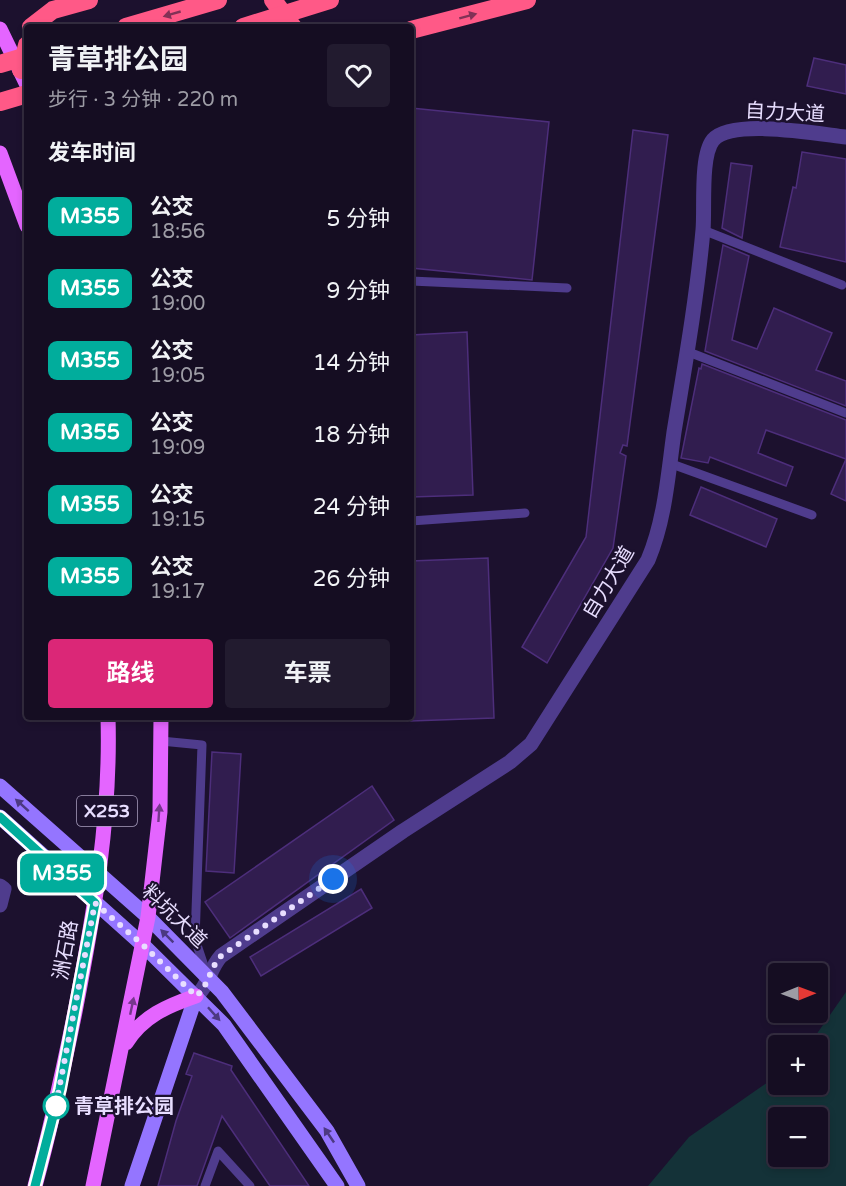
<!DOCTYPE html>
<html lang="zh">
<head>
<meta charset="utf-8">
<style>
  :root { --surface:#150d22; --page:#221b2f; --text:#f1f3f6; --muted:#9d9ca5; --line:#342d40; --accent:#db2777 }
  body { margin:0; font-family:"Varela Round","Noto Sans SC",sans-serif; background:var(--page); color:var(--text); height:100vh; display:flex; flex-direction:column; font-size:22px; white-space:nowrap }
  * { box-sizing:border-box; margin:0 }
  p { font-size:20px; color:var(--muted) }
  .icon { flex:none; width:33px; height:33px; fill:none; stroke:currentColor; stroke-width:2; stroke-linecap:round; stroke-linejoin:round }
  .map { position:relative; flex:1; overflow:hidden }
  .details { position:absolute; left:24px; top:24px; width:390px; height:696px; display:flex; flex-direction:column; background:var(--surface); border-radius:6px; box-shadow:0 3px 9px #0003,0 0 0 2px var(--line) }
  .details>* { flex:none }
  .badge { padding:0 12px; border-radius:9px; font-size:21px; line-height:39px }
  .needle { width:39px; rotate:89deg }
  .controls { position:absolute; left:768px; top:963px; display:grid; gap:12px }
  .controls a { display:grid; place-items:center; width:60px; height:60px; border-radius:6px; background:var(--surface); box-shadow:0 3px 9px #0003,0 0 0 2px var(--line); font-size:30px }
  .you { position:absolute; width:30px; height:30px; margin:-15px; border:4px solid #fff; border-radius:50%; background:#1a73e8; box-shadow:0 0 0 9px #1a73e833 }
  .map>.badge { position:absolute; translate:-50% -50%; box-shadow:0 0 0 3px #fff }
  h2 { padding:0 24px; font-size:22px; line-height:54px }
  .round { display:grid; place-items:center; flex:none; width:63px; height:63px; border-radius:6px; background:var(--page) }
  .head { display:flex; align-items:center; justify-content:space-between; height:102px; padding:0 24px }
  h1 { font-size:28px; font-weight:700; line-height:45px }
  .action { display:flex; gap:12px; margin-top:auto; padding:12px 24px }
  .action a { flex:1; height:69px; border-radius:6px; background:var(--accent); color:#fff; font-size:24px; font-weight:700; line-height:69px; text-align:center }
  .action a+a { background:var(--page); color:var(--text) }
  ul { padding:0; list-style:none }
  li { display:flex; align-items:center; gap:18px; height:72px; padding:0 24px }
  li div { flex:1 }
  li b { display:block; font-size:22px }
  li em { font-style:normal }
  li .badge { min-width:66px; font-weight:700; text-align:center }
  .map>svg:first-child { display:block }
</style>
</head>
<body>
<div class="map">
<svg width="846" height="1186" viewBox="0 0 846 1186">
  <rect width="100%" height="100%" fill="#1c112e"/>
  <path fill="#143238" fill-rule="evenodd" d="M846,992V1186H648L689,1137L778,1075V1084H818V1046L809,1045ZM778,1118H818V1156H778Z"/>
  <path fill="#311d4f" stroke="#4d2e7b" stroke-width="1.5" d="M814,58L846,65V94L807,86Z
    M411,108L549,122L532,280L411,268Z
    M633,130L668,135L627,446L623,445L620,453L626,456L613,548L547,663L522,647L586,537Z
    M802,152L846,159V262L780,247L793,187L796,188Z
    M731,163L752,166L742,238L722,228Z
    M723,245L749,256L732,340L757,349L774,308L832,333L816,370L846,381V406L705,351Z
    M467,332L473,495L411,497V335Z
    M702,364L846,420V501L831,494L846,459L766,430L758,453L793,467L786,486L710,457L708,463L681,458L699,368L701,369Z
    M701,487L777,519L766,547L690,515Z
    M488,558L494,718L411,721V561Z
    M212,752L241,754L234,873L206,871Z
    M372,786L394,820L230,938L205,902Z
    M361,889L372,908L261,976L250,957Z
    M194,1053L232,1066L231,1070L309,1186H270L222,1116L197,1186H158L176,1121L192,1076L186,1074Z"/>
  <g fill="none" stroke-linecap="round" stroke-linejoin="round">
    <path stroke="#4f3c8d" stroke-width="9" d="M703,230L842,285
      M411,281L567,288
      M686,351L846,413
      M669,463L812,515
      M411,521L525,513
      M161,741L202,745L195,939L206,972
      M205,1186L218,1151L250,1186"/>
    <path stroke="#4f3c8d" stroke-width="15" d="M0,886L4,889L0,905
      M196,996C209,986 209,969 221,956L403,831L510,762L531,744L648,560C665,520 668,475 674,432C685,365 697,297 703,230C705,209 700,156 713,140C732,118 819,134 846,137"/>
    <path stroke="#9475ff" stroke-width="15" d="M0,786L148,917L222,992L327,1131L358,1186
      M0,817L144,946L224,1025L337,1186
      M132,1186L196,996"/>
    <path stroke="#e465ff" stroke-width="15" d="M0,29L27,85
      M0,153L27,226
      M126,1043C143,1016 167,1006 196,996
      M35,1186C51,1128 63,1071 75,1012C94,914 111,817 108,717
      M93,1186L148,917L160,812L161,717"/>
    <path stroke="#ff5987" stroke-width="18" d="M273,0L293,27
      M31,27L53,10L89,0
      M126,27L218,0
      M411,30L527,0
      M21,70L27,45
      M0,102L27,94"/>
    <path stroke="#ff5987" stroke-width="18" d="M243,27L330,0
      M0,64L27,56"/>
  </g>
  <defs><path id="oneway-solid" d="M-6-.8H1V-3.2L6.5 0L1 3.2V.8H-6Z" transform="scale(1.5)"/></defs>
  <g fill="#823156">
    <use href="#oneway-solid" transform="translate(172 14) rotate(164)"/>
    <use href="#oneway-solid" transform="translate(468 16) rotate(-15)"/>
  </g>
  <g fill="#4c3982">
    <use href="#oneway-solid" transform="translate(22 805) rotate(-138)"/>
    <use href="#oneway-solid" transform="translate(167 936) rotate(-135)"/>
    <use href="#oneway-solid" transform="translate(214 1014) rotate(48)"/>
    <use href="#oneway-solid" transform="translate(329 1135) rotate(-124)"/>
  </g>
  <g fill="#76378c">
    <use href="#oneway-solid" transform="translate(159 813) rotate(-86)"/>
    <use href="#oneway-solid" transform="translate(132 1006) rotate(-78)"/>
  </g>
  <g fill="none" stroke-linecap="round" stroke-linejoin="round">
    <defs>
      <path id="line" d="M0,817L95,903L60,1089L35,1186"/>
    </defs>
    <use href="#line" stroke="#fff" stroke-width="14"/>
    <use href="#line" stroke="#01ad9c" stroke-width="9"/>
    <path stroke="#e8deff" stroke-width="6" stroke-dasharray="0 10.8" d="M56,1106L55,1110L95,903L144,946L196,996C209,986 209,969 221,956L333,879"/>
  </g>
  <circle fill="#fff" stroke="#01ad9c" stroke-width="3" cx="56" cy="1106" r="12"/>
  <g text-anchor="middle" stroke-width="4.5" stroke-linejoin="round" paint-order="stroke">
    <rect fill="#1c112e" stroke="#aba0c0" stroke-width="1.5" x="77" y="796" width="60" height="30" rx="4.5"/>
    <g font-size="18" font-weight="bold" fill="#e8deff">
      <text x="107" y="817">X253</text>
    </g>
    <g font-size="20" fill="#e8deff" stroke="#1c112e">
      <text transform="translate(785 112) rotate(3)" y="7">自力大道</text>
      <text transform="translate(608 582) rotate(-59)" y="7">自力大道</text>
      <text transform="translate(175 916) rotate(44)" y="7">料坑大道</text>
      <text transform="translate(65 950) rotate(-80)" y="7">洲石路</text>
    </g>
    <g font-size="20" font-weight="bold" fill="#e8deff" stroke="#1c112e" text-anchor="start">
      <text x="74" y="1113">青草排公园</text>
    </g>
  </g>
</svg>
<div class="controls">
<a><svg class="needle" viewBox="-14 -14 28 28"><path d="M0-13l5 13h-10z" fill="#e53935"/><path d="M0 13l5-13h-10z" fill="#9d9ca5"/></svg></a>
<a>+</a>
<a>−</a>
</div>
<div class="you" style="left:333px;top:879px"></div>
<b class="badge" style="left:62px;top:873px;background:#01ad9c;color:#fff">M355</b>
<section class="details">
<div class="head"><div><h1>青草排公园</h1><p>步行 · 3 分钟 · 220 m</p></div><a class="round"><svg class="icon" aria-label="heart" viewBox="0 0 24 24"><path d="M12 20l-8-8c-3-5 5-10 8-4 3-6 11-1 8 4z"/></svg></a></div>
<h2>发车时间</h2>
<ul>
<li><span class="badge" style="background:#01ad9c;color:#fff">M355</span><div><b>公交</b><p>18:56</p></div><em>5 分钟</em></li>
<li><span class="badge" style="background:#01ad9c;color:#fff">M355</span><div><b>公交</b><p>19:00</p></div><em>9 分钟</em></li>
<li><span class="badge" style="background:#01ad9c;color:#fff">M355</span><div><b>公交</b><p>19:05</p></div><em>14 分钟</em></li>
<li><span class="badge" style="background:#01ad9c;color:#fff">M355</span><div><b>公交</b><p>19:09</p></div><em>18 分钟</em></li>
<li><span class="badge" style="background:#01ad9c;color:#fff">M355</span><div><b>公交</b><p>19:15</p></div><em>24 分钟</em></li>
<li><span class="badge" style="background:#01ad9c;color:#fff">M355</span><div><b>公交</b><p>19:17</p></div><em>26 分钟</em></li>
</ul>
<div class="action"><a>路线</a><a>车票</a></div>
</section>
</div>
</body>
</html>
